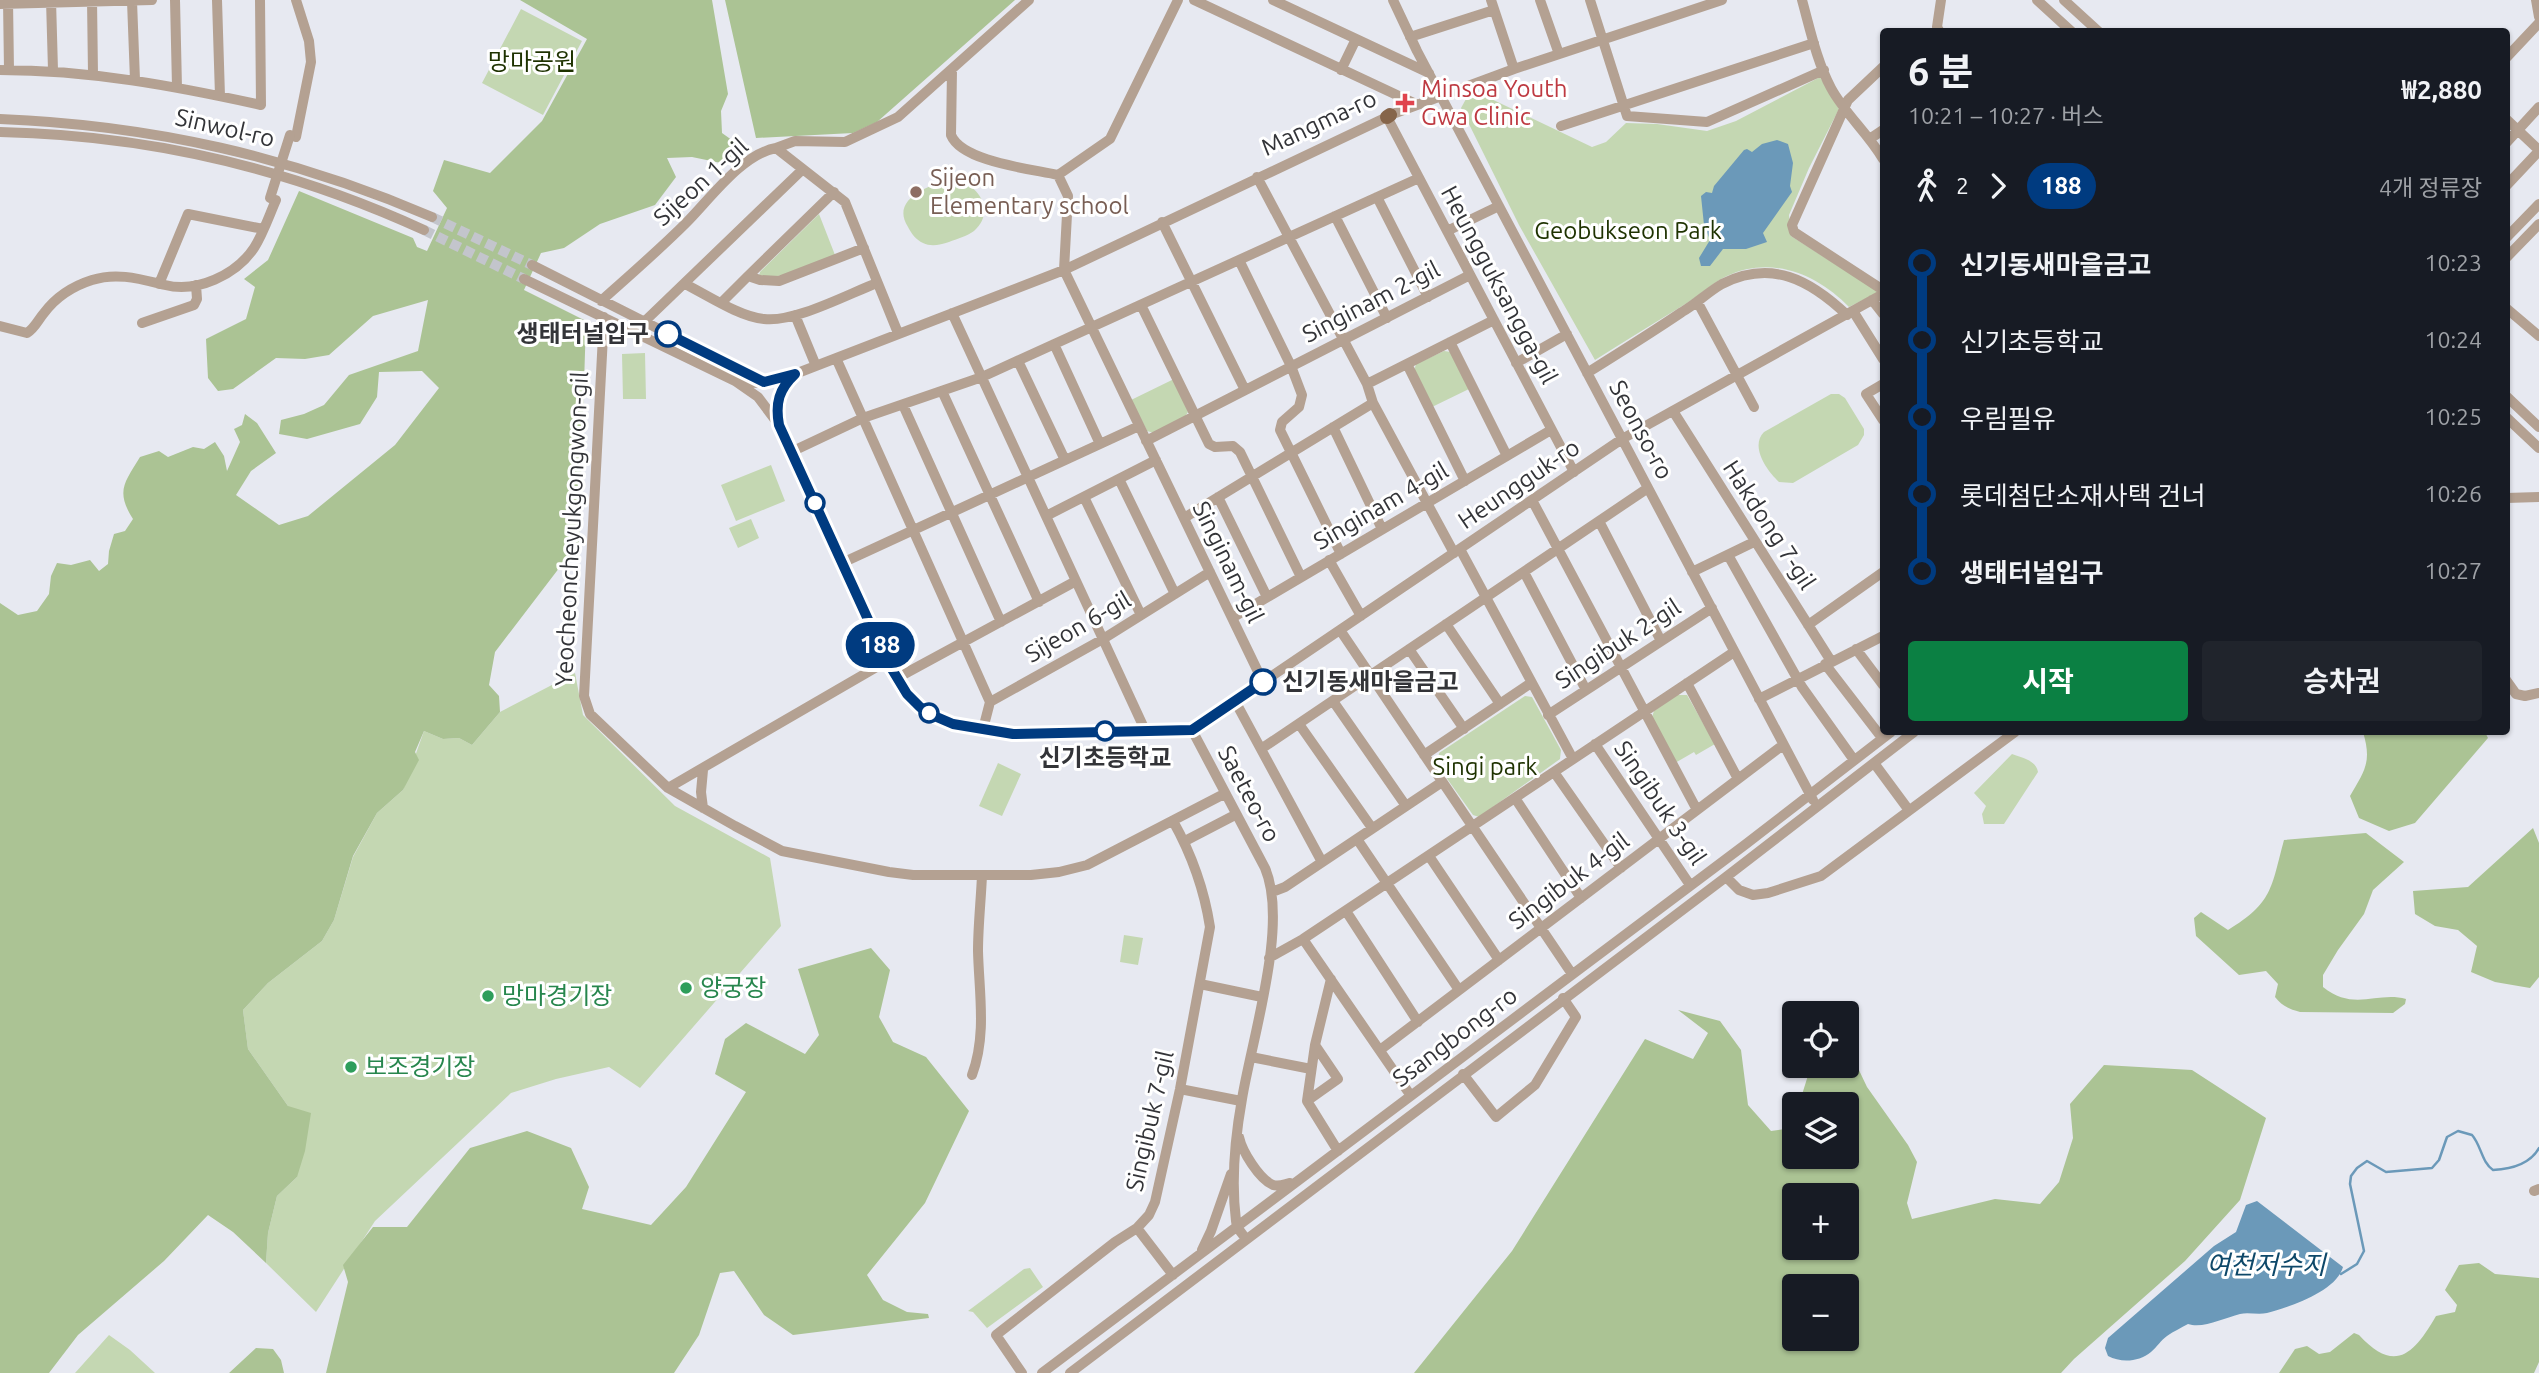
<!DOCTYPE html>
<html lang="ko">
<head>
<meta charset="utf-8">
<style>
  :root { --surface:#171b24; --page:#20242c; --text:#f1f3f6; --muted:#9ea1a6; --accent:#0b8043 }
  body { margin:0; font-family:Ubuntu,"Noto Sans KR",sans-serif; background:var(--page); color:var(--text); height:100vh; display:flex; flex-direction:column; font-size:26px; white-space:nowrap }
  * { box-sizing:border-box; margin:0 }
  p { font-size:23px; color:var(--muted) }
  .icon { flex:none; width:38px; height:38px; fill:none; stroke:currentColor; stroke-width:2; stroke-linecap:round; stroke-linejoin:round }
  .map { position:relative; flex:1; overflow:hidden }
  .drawer { position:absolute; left:1880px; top:28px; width:630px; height:707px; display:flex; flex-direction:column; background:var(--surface); border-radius:7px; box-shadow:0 2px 5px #0004 }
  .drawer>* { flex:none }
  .badge { padding:0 14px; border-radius:23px; font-size:24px; line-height:46px }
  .buttons { position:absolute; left:1782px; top:1001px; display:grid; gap:14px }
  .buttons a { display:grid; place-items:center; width:77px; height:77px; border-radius:7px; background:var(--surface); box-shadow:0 2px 5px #0004; font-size:35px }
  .map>.badge { position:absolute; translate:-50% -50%; box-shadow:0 0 0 4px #fff }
  .legs { display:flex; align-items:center; gap:10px; height:77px; padding:0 28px; font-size:23px }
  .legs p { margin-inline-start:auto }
  .headline { display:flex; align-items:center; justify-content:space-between; height:119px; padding:0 28px }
  h1 { font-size:38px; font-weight:700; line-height:52px }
  .primary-button { display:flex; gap:14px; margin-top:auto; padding:14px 28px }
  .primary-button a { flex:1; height:80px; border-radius:7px; background:var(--accent); color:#fff; font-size:28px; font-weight:700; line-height:80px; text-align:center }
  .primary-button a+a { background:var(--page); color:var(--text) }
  ul { padding:0 28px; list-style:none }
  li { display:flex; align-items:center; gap:24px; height:77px; font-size:26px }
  li i { display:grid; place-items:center; width:10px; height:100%; margin:0 9px; background:currentColor }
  li i::after { content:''; width:18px; height:18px; margin:-9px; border:5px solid; border-radius:50%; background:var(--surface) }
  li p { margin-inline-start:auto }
  li:first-child i { background:linear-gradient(#0000 50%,currentColor 0) }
  li:last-child i { background:linear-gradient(currentColor 50%,#0000 0) }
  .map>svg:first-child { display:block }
</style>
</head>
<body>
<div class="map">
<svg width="2539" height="1373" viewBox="0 0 2539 1373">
  <rect width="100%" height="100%" fill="#e7e9f1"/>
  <path fill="#c4d7b2" d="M521,9L582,41L543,115L482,83Z
    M1820,77L1839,109L1809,168L1789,215L1791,236L1879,292L1849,307C1817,274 1771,255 1727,276C1712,283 1700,295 1687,303C1656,322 1625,341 1595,360L1519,225L1461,108L1466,99L1485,96L1592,147L1606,142L1626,123L1657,124L1707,131L1736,121Z
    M949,179C976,180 998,210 974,231C967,236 957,239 949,242C940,245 931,247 923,243C916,240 911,233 908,227C890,199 929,186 949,179Z
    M819,214L835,255C816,262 779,282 759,276L760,272Z
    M1444,351L1451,352L1469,389L1432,407L1414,371L1416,364Z
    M645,353L646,399H623L622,354Z
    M1174,379L1188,412L1184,418L1154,433L1147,431L1131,400Z
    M1831,394H1839L1845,398L1864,429V435L1858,445L1793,483L1779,482C1766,470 1750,446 1764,432Z
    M771,465L785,501L736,521L721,485Z
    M751,519L759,538L738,548L729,528Z
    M575,673L583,715L675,806L770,858L781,926L640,1088L609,1067L556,1079L511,1093L375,1221L316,1312L266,1263L268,1233L277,1196L297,1177L288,1106L248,1049L243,1010L268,983L322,941L334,920L353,857L377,813L403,790L424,731L443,739L459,738L472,745L500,712Z
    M1676,695H1687L1715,744L1696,755L1694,752L1675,763L1651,720L1654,711Z
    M1525,696L1532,697L1561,750L1560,759L1479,817L1473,815L1438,766L1439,753Z
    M2012,754C2022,758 2036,760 2038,772L2004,824H1984L1982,814L1986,806L1974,793Z
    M998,763L1021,774L1002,816L979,806Z
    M1124,935L1143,938L1138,965L1120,962Z
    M1030,1268L1043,1287L987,1328L973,1312L968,1311L1024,1269Z
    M109,1335L130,1350L155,1373H75Z"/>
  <path fill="#abc394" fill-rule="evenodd" d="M520,0H712L728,94L721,111L722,133L743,148L721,163L692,157L667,158L676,177L655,205L600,224L564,248L541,253L524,290L586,321L579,542L495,652L489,685L499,696L500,712L472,745L459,738L443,739L424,731L415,752L419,760L403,790L377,813L353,856L334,920L322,941L268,983L243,1010L248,1049L288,1106L311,1113L305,1151L297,1177L277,1196L268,1233L266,1263L233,1232L208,1215L164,1261L78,1335L49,1373H0V603L18,615L37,611L49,594L51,576L57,563L71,565L90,560L99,571L108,564L109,551L114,534L125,531L133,519C115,491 125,482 140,457L159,451L168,457L193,447L204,449L215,442L224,456L227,471L240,442L234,429L242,425L245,414L257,423L276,453L251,471L236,495L279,525L308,516L395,445L439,388L422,371L379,372L377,397L360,424L307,439L279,434L281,420L304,414L324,405L349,375L418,351L428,300L373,316L329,355L305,359L276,358L233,389L218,391L208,378L206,339L246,319L255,287L244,279L268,260L299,191L413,238L417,247L427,251L447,208L433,191L444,160L490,173L542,121L587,39Z
    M725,0H1015L877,122L853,133L756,138Z
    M2363,732H2485L2488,738L2415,823L2389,831L2359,818L2350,796C2365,770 2372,762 2363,732Z
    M2533,828L2539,843V977L2530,988L2495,982L2471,972L2477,946L2458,930L2435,926L2415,914L2413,891L2468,887Z
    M2366,833L2404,862L2373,890L2364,914L2338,950L2323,975V987C2354,1012 2377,991 2406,999L2405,1004L2393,1013L2300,1012C2289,1009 2282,1006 2275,997L2278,984L2266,971L2239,975L2196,936L2194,918L2201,912L2228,930C2273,903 2271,888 2284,840Z
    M871,948L890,970L879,1017L893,1042L926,1057L969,1111L925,1203L867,1275L883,1300L907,1312L928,1314L929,1318L793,1335L764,1315L734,1271L720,1273L699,1335L674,1373H326L348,1282L343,1265L373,1227H407L470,1148L527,1131L571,1148L589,1187L582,1209L651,1225L686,1187L746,1092L715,1074L725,1039L746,1023L805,1054L819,1035L798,969Z
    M1678,1010L1720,1021L1741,1050L1748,1105L1771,1131L1792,1128L1794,1122V1157H1846V1104H1799L1811,1066H1846V1043L1867,1087L1908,1145L1917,1162L1907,1203L1912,1219L1995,1199L2040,1204L2059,1182L2073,1138L2070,1104L2104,1065L2192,1070L2266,1118L2240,1200L2185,1261L2074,1359L2061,1373H1414L1512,1251L1645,1039L1693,1059L1708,1033ZM1846,1195V1248H1794V1195ZM1846,1286V1339H1794V1286Z
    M2479,1263L2495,1274L2539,1278V1362L2534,1373H2279L2295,1349L2307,1346L2319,1354L2330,1352L2354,1333L2359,1335C2394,1373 2413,1356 2436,1316L2455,1312L2457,1305L2445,1290L2459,1265Z
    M256,1348L273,1349L281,1360L284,1373H229Z"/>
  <path fill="#6b99b9" d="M1777,140L1788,144L1793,163L1790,186L1792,192L1763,233L1767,242L1746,249H1723L1710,266H1701L1699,258L1710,240L1704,225L1701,196L1706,192L1712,193L1714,186L1744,150L1747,149L1752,152L1762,144Z
    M2257,1201L2343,1267C2336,1292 2289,1307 2267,1313C2258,1315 2248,1312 2240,1314C2224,1318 2203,1329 2188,1324C2181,1328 2174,1331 2167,1336C2161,1340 2157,1347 2151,1352C2139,1362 2121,1363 2108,1356L2105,1348L2108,1338L2214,1246L2236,1232L2246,1205Z"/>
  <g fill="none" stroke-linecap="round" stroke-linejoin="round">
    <path stroke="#6b99b9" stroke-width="2.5" d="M2341,1274L2357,1264L2364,1251L2350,1184L2351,1176L2357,1168L2367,1161L2386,1172L2432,1168L2439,1160L2447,1137L2458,1131L2472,1135C2481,1145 2482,1163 2493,1170C2511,1169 2530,1164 2539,1148"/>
    <path stroke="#c3c5cc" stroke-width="10" stroke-dasharray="10 5" stroke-linecap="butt" d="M432,217L532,265
      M424,230L524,279"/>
    <path stroke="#b4a192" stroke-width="10" d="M8,0L9,70
      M51,0L53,70
      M92,0L93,74
      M175,0L177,87
      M217,0L220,96
      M1194,0L1416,104
      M1273,0L1429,73
      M1393,0L1417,51L1813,800
      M1491,0L1514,69
      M1540,0L1559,54
      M1590,0L1627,116L1707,122L1824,70
      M1802,0C1810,29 1817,62 1831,88C1845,114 1868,133 1883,159
      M2037,0L2072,32
      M2064,0L2099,32
      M2536,0L2539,17
      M132,1L135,80
      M0,4L152,0
      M1940,32L1937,27L1941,0
      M1410,37L1494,10
      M2506,58L2539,23
      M1883,67L1848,100L1792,225L1794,232L1883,290
      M0,70C89,70 175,86 261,105L260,0
      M952,70L951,135C962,162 1032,169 1058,175L1068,196L1064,270L1263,682
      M1341,70L1356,39
      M1390,115L1514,69L1722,0
      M0,119C152,125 292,157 432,217
      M2506,119L2539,150
      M1561,126L1814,43
      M0,132C148,135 289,168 424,230
      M296,137L311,62L309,41L296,0
      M1871,138L1883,130
      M2506,143L2539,107
      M776,148L795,141L845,142L898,117L1029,0
      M1058,175L1110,139L1178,0
      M1257,177L1367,384L1373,403L1454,553
      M2506,186L2539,151
      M1377,197L1428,297
      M1335,216L1387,318
      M1162,222L1245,390
      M1447,231L1499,206
      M2506,238L2539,204
      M2506,258L2539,224
      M1239,260L1291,366L1302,395L1299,407L1282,422L1280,430L1341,554
      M532,265L764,382
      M748,276L834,192
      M524,279L735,381L758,397L779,425L887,661L907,693L920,707L953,724L1013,734L1192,730L1265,868C1289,924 1252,1038 1242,1099C1235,1138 1231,1181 1236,1221L1237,1227L1246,1239
      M159,284L188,214L263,229
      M685,284C707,295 740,317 764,319C794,323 848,294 877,283
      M1872,300L1883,314
      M601,301C630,275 659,250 686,223C710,199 742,154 776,148L845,202L898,333
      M722,302L748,276L760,280L779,281L864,248
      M1698,303L1754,407
      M1141,305L1209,444L1215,447L1233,446L1240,452L1301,577
      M2506,308L2539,336
      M1853,311L1883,359
      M952,313L1145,730
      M795,315L816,366
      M604,317L584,696L590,714L668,788L735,826L782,851L889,872L913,875H1031L1059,872L1087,865L1224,794
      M644,322L802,170
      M142,323L194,305L197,299L196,285
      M0,326L27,333C35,328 38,320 44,313C56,297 73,286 92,280C117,272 140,279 165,285C197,293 236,275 254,248C263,234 269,216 276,200
      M1450,342L1507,456
      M1054,344L1100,444
      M836,358L990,702
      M1018,361L1065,460
      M1516,363L1567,334
      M1407,364L1465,481
      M1587,373C1619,353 1651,333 1682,312C1696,304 1708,292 1722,284C1772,259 1810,280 1847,315
      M740,382L759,383L795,374L1064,270L1387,117L1574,472
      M1367,384L1494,320
      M1883,384L1866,394L1883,420
      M942,391L1039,602
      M2506,396L2539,427
      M903,405L1001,622
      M1673,411L1831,661
      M2506,417L2539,448
      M779,422C775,402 780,388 795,374
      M1333,427L1382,529
      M1146,441L1470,275
      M791,452L863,418L982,377L1419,178
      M1119,479L1175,594
      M1084,497L1141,615
      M1218,497L1267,597
      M2506,498L2539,497
      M1532,500L1697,810
      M1046,516L1156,460
      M1184,518L1373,403
      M1599,521L1661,641
      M1460,549L1573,759
      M1728,555L1802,687L1854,760
      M1329,560L1361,616
      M842,563L1139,426
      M1524,572L1586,690
      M1692,572L1754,542
      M1232,618L1551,430
      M1446,624L1500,704
      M1808,625L1883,572
      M1340,630L1572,974
      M1409,649L1464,729
      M1856,649L1883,685
      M1825,664L1882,738
      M897,678L1076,581
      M2506,680L2516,694L2525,696L2539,693
      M1687,683L1738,779
      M1759,699L1883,636
      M1235,701L1322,862
      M1333,701L1406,806
      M1548,715L1712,608
      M1299,724L1372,828
      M983,729L990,702L1103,639L1210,572
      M1192,730L1622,439L1883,294
      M1595,744L1690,885
      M1261,749L1648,488
      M1424,755L1531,683
      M1874,763L1908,809
      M703,770L701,792L703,808
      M1554,772L1621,868
      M668,788L887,661
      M1515,798L1581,898
      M1357,839L1459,990
      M1185,841L1235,815
      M1429,856L1499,960
      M1726,877L1739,890L1753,895L1768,893L1821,876L2015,732
      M1272,892L1285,887L1442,782
      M1346,911L1418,1022
      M1303,939L1411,1096
      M1269,958L1303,939L1734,652
      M1331,979L1315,1045L1307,1101L1338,1151
      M1200,984L1262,997
      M1380,1050L1783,745
      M1251,1057L1311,1069
      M1463,1074L1496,1117L1535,1085L1576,1017L1563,998
      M972,1075C987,1035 979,992 978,951C978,926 981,900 982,875
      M1180,1089L1241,1101
      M1307,1101L1338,1079L1315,1045
      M1239,1137C1242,1151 1259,1179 1273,1185C1279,1187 1285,1184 1290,1183
      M2534,1191L2539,1189
      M1137,1228L1173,1275
      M1202,1250L1211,1231L1231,1174
      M1022,1373L996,1335L1115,1242L1137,1228L1149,1215L1155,1202L1180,1089L1210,927C1204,888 1192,855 1173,821
      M1042,1373L1746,844L1891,732
      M1070,1373L1726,877L1914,732"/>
    <path stroke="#86654a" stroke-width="14" d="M1387,117L1390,115"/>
    <path stroke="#b4a192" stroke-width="10" d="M270,198L290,135"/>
  </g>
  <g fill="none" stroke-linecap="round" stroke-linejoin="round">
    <defs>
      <path id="line-1" d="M668,334L764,382L795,374C779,389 775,403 779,425L887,661L907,694L920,707L932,715L953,724L1013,734L1192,730L1263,682"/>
    </defs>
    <use href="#line-1" stroke="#fff" stroke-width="16"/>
    <use href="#line-1" stroke="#003b80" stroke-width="10"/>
  </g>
  <path fill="#e0444e" stroke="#fff" stroke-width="2.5" d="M1401.5 92.5h7v7h7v7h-7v7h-7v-7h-7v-7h7z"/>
  <circle fill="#8d6e63" stroke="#fff" stroke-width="2.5" cx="916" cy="192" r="7"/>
  <g fill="#fff" stroke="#003b80" stroke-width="3.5">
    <circle cx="668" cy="334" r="12"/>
    <circle cx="815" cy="503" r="9"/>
    <circle cx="1263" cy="682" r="12"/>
    <circle cx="929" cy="713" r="9"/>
    <circle cx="1105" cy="731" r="9"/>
  </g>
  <g fill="#2e9e5b" stroke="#fff" stroke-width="2.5">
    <circle cx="686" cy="988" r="7"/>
    <circle cx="488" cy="996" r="7"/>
    <circle cx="351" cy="1067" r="7"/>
  </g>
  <g text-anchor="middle" stroke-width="6" stroke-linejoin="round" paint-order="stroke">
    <g font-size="24" fill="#1e3200" stroke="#fff">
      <text x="532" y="70">망마공원</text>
      <text x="1628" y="239">Geobukseon Park</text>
      <text x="1485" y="775">Singi park</text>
    </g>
    <g font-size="24" fill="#be3a42" stroke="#fff" text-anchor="start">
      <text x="1421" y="97">Minsoa Youth<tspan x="1421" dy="28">Gwa Clinic</tspan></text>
    </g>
    <g font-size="24" fill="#333438" stroke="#fff">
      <text transform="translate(1319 123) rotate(-25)" y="8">Mangma-ro</text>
      <text transform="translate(225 128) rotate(13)" y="8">Sinwol-ro</text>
      <text transform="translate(701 182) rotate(-42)" y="8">Sijeon 1-gil</text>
      <text transform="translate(1499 285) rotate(62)" y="8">Heungguksangga-gil</text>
      <text transform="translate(1371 302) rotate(-27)" y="8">Singinam 2-gil</text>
      <text transform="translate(1641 430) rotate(62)" y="8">Seonso-ro</text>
      <text transform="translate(1519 484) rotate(-34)" y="8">Heungguk-ro</text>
      <text transform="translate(1381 506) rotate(-30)" y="8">Singinam 4-gil</text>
      <text transform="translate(1769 525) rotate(57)" y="8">Hakdong 7-gil</text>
      <text transform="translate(572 529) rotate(-87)" y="8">Yeocheoncheyukgongwon-gil</text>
      <text transform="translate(1228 562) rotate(64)" y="8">Singinam-gil</text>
      <text transform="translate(1078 627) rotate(-30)" y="8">Sijeon 6-gil</text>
      <text transform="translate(1618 644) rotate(-33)" y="8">Singibuk 2-gil</text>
      <text transform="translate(1249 794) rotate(62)" y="8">Saeteo-ro</text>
      <text transform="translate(1660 803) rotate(56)" y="8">Singibuk 3-gil</text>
      <text transform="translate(1569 881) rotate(-37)" y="8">Singibuk 4-gil</text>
      <text transform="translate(1455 1037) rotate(-37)" y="8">Ssangbong-ro</text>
      <text transform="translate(1150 1121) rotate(-77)" y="8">Singibuk 7-gil</text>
    </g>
    <g font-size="24" fill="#785e54" stroke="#fff" text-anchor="start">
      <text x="930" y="186">Sijeon<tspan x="930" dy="28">Elementary school</tspan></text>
    </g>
    <g font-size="24" font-weight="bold" fill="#333438" stroke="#fff" text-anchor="end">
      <text x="649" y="342">생태터널입구</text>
      <text x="1282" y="690" text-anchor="start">신기동새마을금고</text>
      <text x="1105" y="766" text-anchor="middle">신기초등학교</text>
    </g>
    <g font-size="24" fill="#27864d" stroke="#fff" text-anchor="start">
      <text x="700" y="996">양궁장</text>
      <text x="502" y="1004">망마경기장</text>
      <text x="365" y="1075">보조경기장</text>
    </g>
    <g font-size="26" font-style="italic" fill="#0e4869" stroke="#fff">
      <text x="2266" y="1274">여천저수지</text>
    </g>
  </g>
</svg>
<div class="buttons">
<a><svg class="icon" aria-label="locate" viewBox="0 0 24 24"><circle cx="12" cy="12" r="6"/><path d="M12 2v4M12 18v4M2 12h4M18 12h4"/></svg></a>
<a><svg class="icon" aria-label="layers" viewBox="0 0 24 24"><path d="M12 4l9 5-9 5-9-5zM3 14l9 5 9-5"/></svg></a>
<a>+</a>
<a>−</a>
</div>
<b class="badge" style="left:880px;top:645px;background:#003b80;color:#fff">188</b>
<section class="drawer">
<div class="headline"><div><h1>6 분</h1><p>10:21 – 10:27 · 버스</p></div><b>₩2,880</b></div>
<div class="legs"><svg class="icon" aria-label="walk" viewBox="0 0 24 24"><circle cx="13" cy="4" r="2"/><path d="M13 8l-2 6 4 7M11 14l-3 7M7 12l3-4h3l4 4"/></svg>2<svg class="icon" aria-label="forward" viewBox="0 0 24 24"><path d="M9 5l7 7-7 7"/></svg><b class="badge" style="background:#003b80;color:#fff">188</b><p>4개 정류장</p></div>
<ul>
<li><i style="color:#003b80"></i><b>신기동새마을금고</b><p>10:23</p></li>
<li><i style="color:#003b80"></i><span>신기초등학교</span><p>10:24</p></li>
<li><i style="color:#003b80"></i><span>우림필유</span><p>10:25</p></li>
<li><i style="color:#003b80"></i><span>롯데첨단소재사택 건너</span><p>10:26</p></li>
<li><i style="color:#003b80"></i><b>생태터널입구</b><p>10:27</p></li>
</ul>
<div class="primary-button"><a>시작</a><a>승차권</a></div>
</section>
</div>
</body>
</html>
